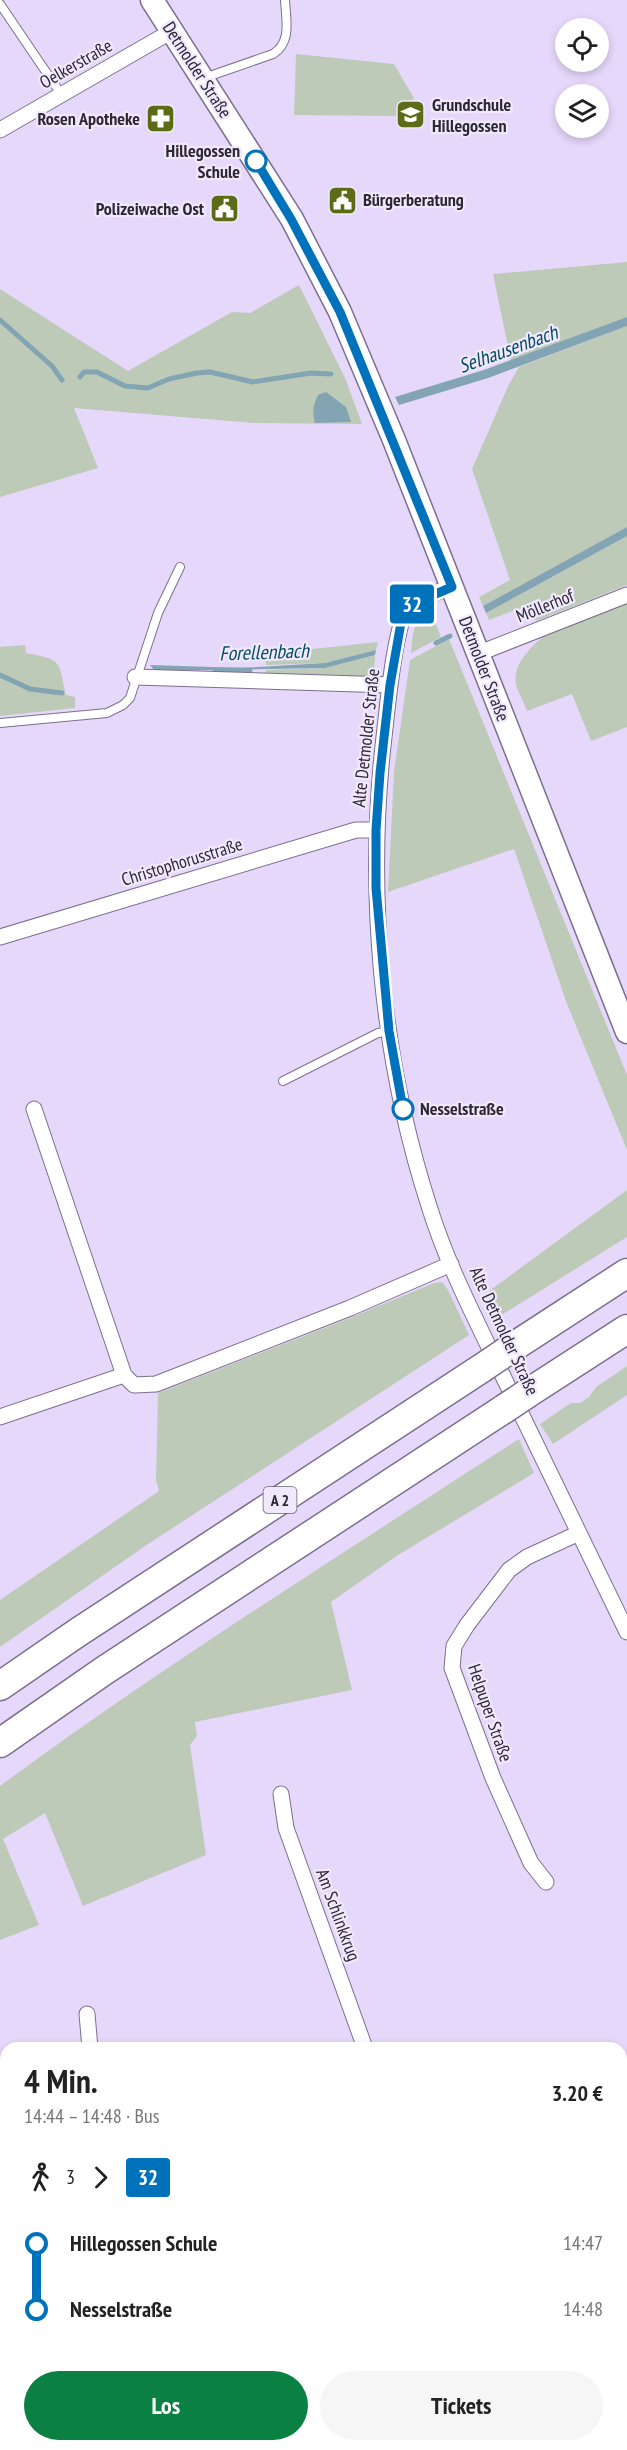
<!DOCTYPE html>
<html lang="de">
<head>
<meta charset="utf-8">
<style>
  :root { --surface:#fff; --page:#f6f6f6; --text:#222; --muted:#767676; --accent:#0b8043 }
  body { margin:0; font-family:"PT Sans Narrow",sans-serif; background:var(--page); color:var(--text); height:100vh; display:flex; flex-direction:column; font-size:22px; white-space:nowrap }
  * { box-sizing:border-box; margin:0 }
  p { font-size:20px; color:var(--muted) }
  .icon { flex:none; width:33px; height:33px; fill:none; stroke:currentColor; stroke-width:2; stroke-linecap:round; stroke-linejoin:round }
  .map { position:relative; flex:1; overflow:hidden }
  .panel { position:absolute; left:0px; top:2042px; width:627px; height:410px; display:flex; flex-direction:column; background:var(--surface); border-radius:18px 18px 0 0; box-shadow:0 3px 9px #0003 }
  .panel>* { flex:none }
  .badge { padding:0 12px; border-radius:4px; font-size:21px; line-height:39px }
  .tools { position:absolute; left:555px; top:18px; display:grid; gap:12px }
  .tools a { display:grid; place-items:center; width:54px; height:54px; border-radius:50%; background:var(--surface); box-shadow:0 3px 9px #0003; font-size:30px }
  .map>.badge { position:absolute; translate:-50% -50%; box-shadow:0 0 0 3px #fff }
  .legs { display:flex; align-items:center; gap:9px; height:66px; padding:0 24px; font-size:20px }
  .legs p { margin-inline-start:auto }
  .head { display:flex; align-items:center; justify-content:space-between; height:102px; padding:0 24px }
  h1 { font-size:33px; font-weight:700; line-height:45px }
  .primary-button { display:flex; gap:12px; margin-top:auto; padding:12px 24px }
  .primary-button a { flex:1; height:69px; border-radius:36px; background:var(--accent); color:#fff; font-size:24px; font-weight:700; line-height:69px; text-align:center }
  .primary-button a+a { background:var(--page); color:var(--text) }
  ul { padding:0 24px; list-style:none }
  li { display:flex; align-items:center; gap:21px; height:66px; font-size:22px }
  li i { display:grid; place-items:center; width:9px; height:100%; margin:0 8px; background:currentColor }
  li i::after { content:''; width:15px; height:15px; margin:-8px; border:4px solid; border-radius:50%; background:var(--surface) }
  li p { margin-inline-start:auto }
  li:first-child i { background:linear-gradient(#0000 50%,currentColor 0) }
  li:last-child i { background:linear-gradient(currentColor 50%,#0000 0) }
  .map>svg:first-child { display:block }
</style>
</head>
<body>
<div class="map">
<svg width="627" height="2450" viewBox="0 0 627 2450">
  <rect width="100%" height="100%" fill="#e6d8fb"/>
  <path fill="#bdcab7" d="M296,54L394,64L414,98L404,106L399,116L294,115Z
    M627,262V317L511,361L493,274Z
    M299,285L345,378L362,424L254,423L74,408L98,468L0,497V289L128,371L232,312L250,313Z
    M627,326V527L483,606L479,597L510,580L472,469L509,384L519,367Z
    M627,536V585L536,621L526,606L489,620L486,613Z
    M627,602V727L591,741L572,694L527,711C524,702 518,693 516,684C512,664 532,646 545,635Z
    M429,614L434,620L441,637L411,653C413,636 411,622 429,614Z
    M449,639L627,1075V1150L567,1004L514,849L388,892L394,772L410,660Z
    M378,642L376,650L325,663L266,665V654Z
    M25,645L26,653C63,660 58,660 66,695L75,697V708L0,716V647Z
    M375,655L374,680L266,677V670L325,668Z
    M627,1190V1237L495,1319L485,1294Z
    M442,1282L448,1290L469,1335L148,1544L0,1647V1600L159,1491L156,1480L158,1393L340,1322L434,1283Z
    M627,1366V1395L553,1444L540,1424L571,1403H580L589,1397L596,1387Z
    M519,1439L534,1473L398,1555L331,1602L352,1690L195,1722L197,1736L190,1745L206,1855L83,1906L45,1813L3,1839L39,1925L0,1940V1786C167,1663 345,1552 519,1439Z"/>
  <path fill="#83a4b3" d="M627,317V326L488,378L399,405L395,397L484,370Z
    M326,392L346,407L351,422L315,423C312,411 313,406 318,395Z
    M627,527V536L486,613L483,606Z
    M376,650L375,655L325,668L155,671L150,665L243,668L325,663Z"/>
  <g fill="none" stroke-linecap="round" stroke-linejoin="round">
    <path stroke="#83a4b3" stroke-width="5" d="M0,320L52,366L62,380
      M80,377L84,372H97L125,386L148,388L169,379L197,373L210,372L253,382L311,373L331,374
      M436,643L450,636
      M215,670H250
      M0,675L30,689L62,693"/>
    <defs>
      <path id="lane" d="M0,4L61,94
        M204,78L273,54C292,42 286,20 285,0
        M0,723L107,713L123,705L130,698L158,613L180,567
        M283,1081L378,1033L389,1031"/>
      <path id="street" d="M0,130L172,31
        M452,587C439,592 420,596 410,605C395,619 387,712 384,737C366,892 381,1057 429,1206C447,1264 475,1318 501,1372C543,1459 585,1545 627,1632
        M477,654L627,595
        M135,677L390,685
        M0,937L356,830H376
        M34,1109L124,1375L134,1385L156,1384L350,1308L451,1264
        M0,1417L124,1375
        M281,1794L286,1828L365,2048
        M546,1882L531,1863L493,1778L452,1668L454,1646L467,1625L509,1570L527,1557L579,1533
        M87,2014L90,2048
        M621,2261L627,2258
        M142,2450L155,2445"/>
      <path id="secondary" d="M152,0L292,219L340,312L394,440L627,1032"/>
      <path id="highway" d="M507,1351L627,1273
        M528,1393L627,1329
        M0,1686L77,1633L482,1368
        M0,1743L105,1670L504,1409"/>
    </defs>
    <use href="#lane" stroke="#7c6f8e" stroke-width="10"/>
    <use href="#street" stroke="#7c6f8e" stroke-width="17"/>
    <use href="#secondary" stroke="#7c6f8e" stroke-width="25"/>
    <use href="#highway" stroke="#7c6f8e" stroke-width="31"/>
    <use href="#lane" stroke="#fff" stroke-width="8"/>
    <use href="#street" stroke="#fff" stroke-width="15"/>
    <use href="#secondary" stroke="#fff" stroke-width="22"/>
    <use href="#highway" stroke="#fff" stroke-width="28"/>
    <defs>
      <path id="highway-bridge" d="M482,1368L507,1351
        M504,1409L528,1393"/>
    </defs>
    <use href="#highway-bridge" stroke="#7c6f8e" stroke-width="31" stroke-linecap="butt"/>
    <use href="#highway-bridge" stroke="#fff" stroke-width="28"/>
  </g>
  <g fill="none" stroke-linecap="round" stroke-linejoin="round">
    <defs>
      <path id="line-1" d="M256,161L291,219L340,312L452,587L410,605L402,617L390,685L380,773L376,830V888L389,1031L403,1109"/>
    </defs>
    <use href="#line-1" stroke="#fff" stroke-width="14"/>
    <use href="#line-1" stroke="#0072bc" stroke-width="9"/>
  </g>
  <defs>
    <symbol id="school-square" viewBox="-11 -11 22 22"><rect x="-9" y="-9" width="18" height="18" rx="4" fill="#5c6b15" stroke="#f0e8fd"/><path d="M0-5L7-2L0 1L-7-2ZM-4 1L0 2.5L4 1V4Q0 6-4 4Z" fill="#fff"/></symbol>
    <symbol id="pharmacy-square" viewBox="-11 -11 22 22"><rect x="-9" y="-9" width="18" height="18" rx="4" fill="#5c6b15" stroke="#f0e8fd"/><path d="M-2-6h4v4h4v4h-4v4h-4v-4h-4v-4h4Z" fill="#fff"/></symbol>
    <symbol id="civic-square" viewBox="-11 -11 22 22"><rect x="-9" y="-9" width="18" height="18" rx="4" fill="#5c6b15" stroke="#f0e8fd"/><path d="M-.6-6.5H3V-4.5H.6V-3L4-1V1h2V6H-6V1h2V-1L-.6-3ZM-1.2 2.5V6h2.4V2.5Z" fill="#fff"/></symbol>
  </defs>
  <g fill-rule="evenodd">
    <use href="#school-square" x="394" y="98" width="33" height="33"/>
    <use href="#pharmacy-square" x="144" y="102" width="33" height="33"/>
    <use href="#civic-square" x="326" y="184" width="33" height="33"/>
    <use href="#civic-square" x="208" y="192" width="33" height="33"/>
  </g>
  <g fill="#fff" stroke="#0072bc" stroke-width="3">
    <circle cx="256" cy="161" r="10"/>
    <circle cx="403" cy="1109" r="10"/>
  </g>
  <g text-anchor="middle" stroke-width="4.5" stroke-linejoin="round" paint-order="stroke">
    <rect fill="#f0e8fd" stroke="#686170" stroke-width="1.5" x="263.5" y="1487" width="33" height="26" rx="4.5"/>
    <g font-size="16" font-weight="bold" fill="#2d2734">
      <text x="280" y="1506">A 2</text>
    </g>
    <g font-size="18" fill="#2d2734" stroke="#f0e8fd">
      <text transform="translate(76 64) rotate(-30)" y="6">Oelkerstraße</text>
      <text transform="translate(197 70) rotate(57)" y="6">Detmolder Straße</text>
      <text transform="translate(545 606) rotate(-22)" y="6">Möllerhof</text>
      <text transform="translate(484 669) rotate(69)" y="6">Detmolder Straße</text>
      <text transform="translate(366 738) rotate(-84)" y="6">Alte Detmolder Straße</text>
      <text transform="translate(182 862) rotate(-17)" y="6">Christophorusstraße</text>
      <text transform="translate(504 1331) rotate(65)" y="6">Alte Detmolder Straße</text>
      <text transform="translate(490 1713) rotate(71)" y="6">Helpuper Straße</text>
      <text transform="translate(338 1915) rotate(70)" y="6">Am Schlinkkrug</text>
    </g>
    <g font-size="18" font-weight="bold" fill="#2d2734" stroke="#f0e8fd" text-anchor="start">
      <text x="432" y="111">Grundschule<tspan x="432" dy="21">Hillegossen</tspan></text>
      <text x="140" y="125" text-anchor="end">Rosen Apotheke</text>
      <text x="363" y="206">Bürgerberatung</text>
      <text x="204" y="215" text-anchor="end">Polizeiwache Ost</text>
    </g>
    <g font-size="18" font-weight="bold" fill="#2d2734" stroke="#f0e8fd" text-anchor="end">
      <text x="240" y="157">Hillegossen<tspan x="240" dy="21">Schule</tspan></text>
      <text x="420" y="1115" text-anchor="start">Nesselstraße</text>
    </g>
    <g font-size="20" font-style="italic" fill="#054b61" stroke="#f0e8fd">
      <text transform="translate(508 349) rotate(-20)" y="7">Selhausenbach</text>
      <text transform="translate(264 652) rotate(-2)" y="7">Forellenbach</text>
    </g>
  </g>
</svg>
<div class="tools">
<a><svg class="icon" aria-label="locate" viewBox="0 0 24 24"><circle cx="12" cy="12" r="6"/><path d="M12 2v4M12 18v4M2 12h4M18 12h4"/></svg></a>
<a><svg class="icon" aria-label="layers" viewBox="0 0 24 24"><path d="M12 4l9 5-9 5-9-5zM3 14l9 5 9-5"/></svg></a>
</div>
<b class="badge" style="left:412px;top:604px;background:#0072bc;color:#fff">32</b>
<section class="panel">
<div class="head"><div><h1>4 Min.</h1><p>14:44 – 14:48 · Bus</p></div><b>3.20 €</b></div>
<div class="legs"><svg class="icon" aria-label="walk" viewBox="0 0 24 24"><circle cx="13" cy="4" r="2"/><path d="M13 8l-2 6 4 7M11 14l-3 7M7 12l3-4h3l4 4"/></svg>3<svg class="icon" aria-label="forward" viewBox="0 0 24 24"><path d="M9 5l7 7-7 7"/></svg><b class="badge" style="background:#0072bc;color:#fff">32</b></div>
<ul>
<li><i style="color:#0072bc"></i><b>Hillegossen Schule</b><p>14:47</p></li>
<li><i style="color:#0072bc"></i><b>Nesselstraße</b><p>14:48</p></li>
</ul>
<div class="primary-button"><a>Los</a><a>Tickets</a></div>
</section>
</div>
</body>
</html>
